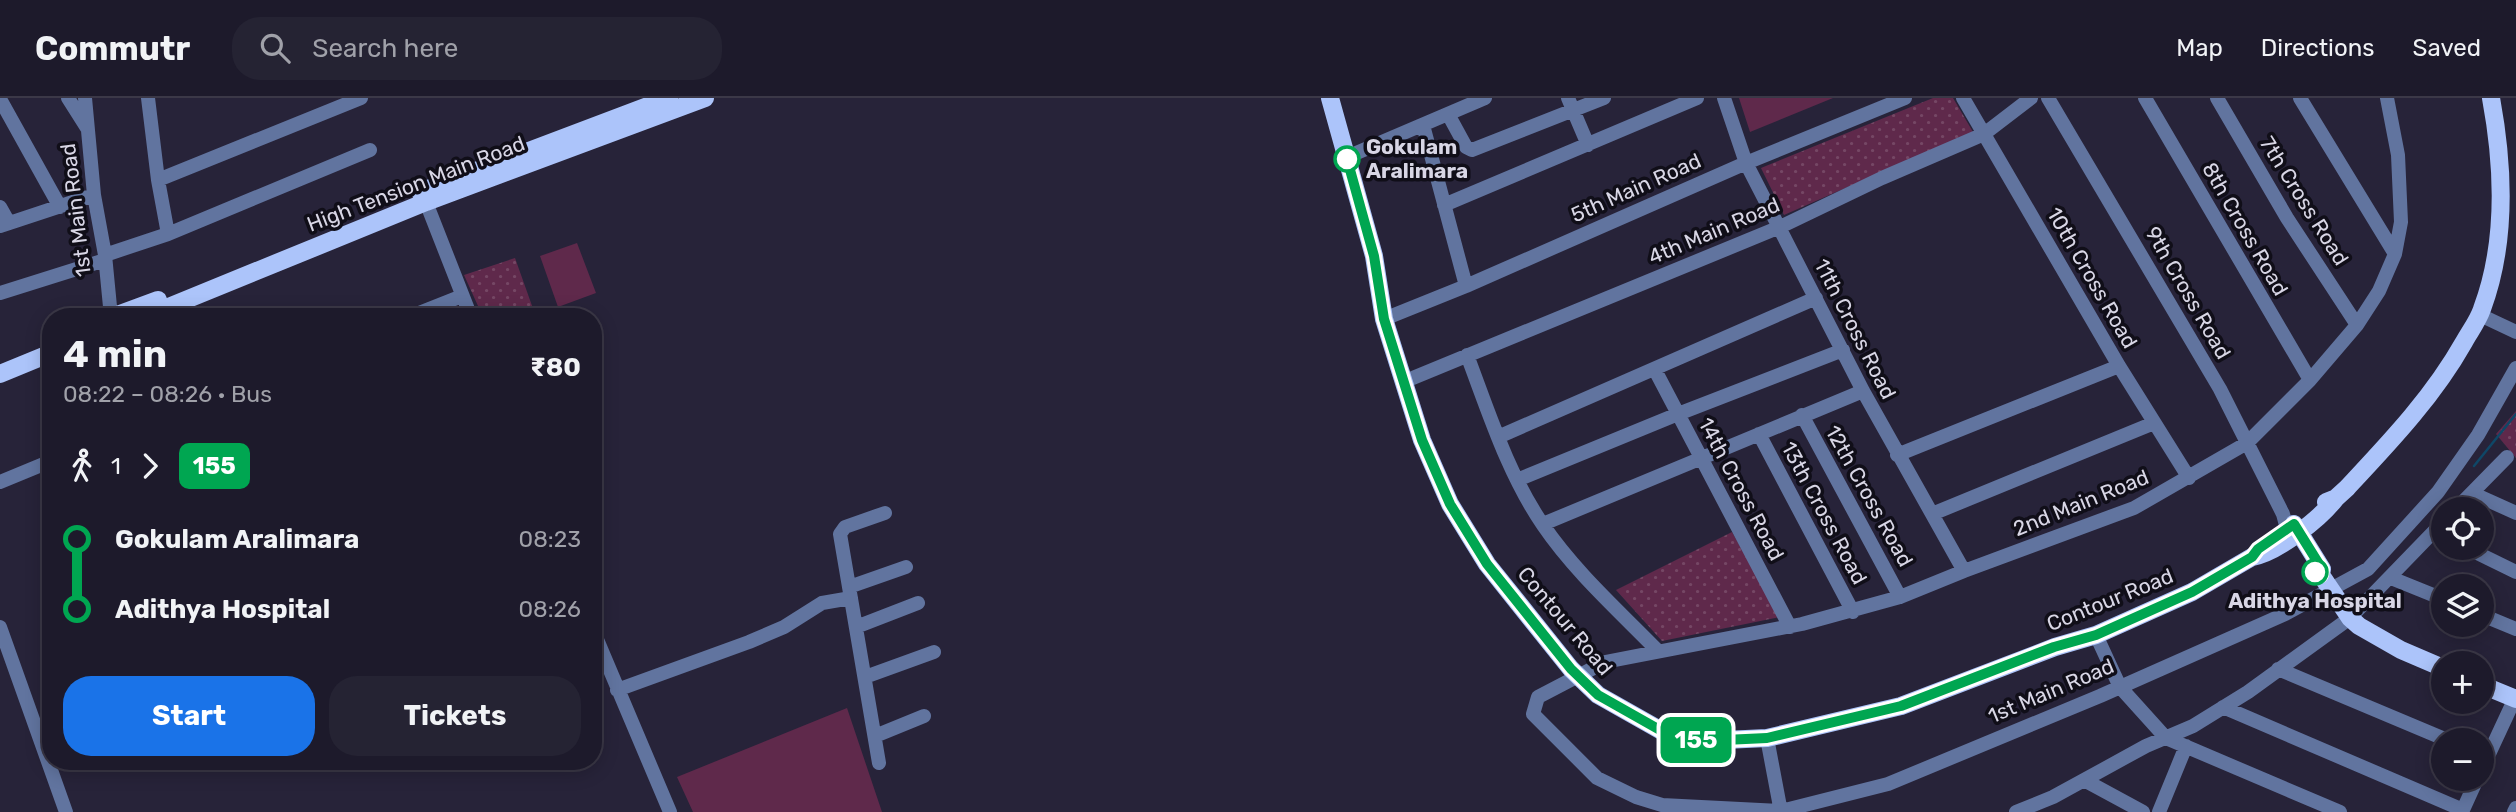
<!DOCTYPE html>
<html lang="en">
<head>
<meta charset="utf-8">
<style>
  :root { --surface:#1d1a2b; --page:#252333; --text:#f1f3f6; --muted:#a0a1a9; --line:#3b3847; --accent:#1a73e8 }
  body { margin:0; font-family:Rubik,sans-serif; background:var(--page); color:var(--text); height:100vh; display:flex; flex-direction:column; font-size:26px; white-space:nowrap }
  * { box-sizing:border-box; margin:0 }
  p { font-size:23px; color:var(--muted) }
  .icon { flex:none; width:38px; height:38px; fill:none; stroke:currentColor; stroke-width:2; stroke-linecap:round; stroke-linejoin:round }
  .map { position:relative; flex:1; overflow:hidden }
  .side { position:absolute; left:42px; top:210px; width:560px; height:462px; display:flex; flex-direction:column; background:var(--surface); border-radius:28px; box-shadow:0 4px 18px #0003,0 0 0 2px var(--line) }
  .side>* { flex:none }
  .badge { padding:0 14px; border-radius:10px; font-size:24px; line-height:46px }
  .tools { position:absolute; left:2431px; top:399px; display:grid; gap:14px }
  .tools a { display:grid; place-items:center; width:63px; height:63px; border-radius:50%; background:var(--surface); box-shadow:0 4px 18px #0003,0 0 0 2px var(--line); font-size:35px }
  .map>.badge { position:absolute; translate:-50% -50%; box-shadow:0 0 0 4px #fff }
  .legs { display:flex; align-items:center; gap:10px; height:77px; padding:0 21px; font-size:23px }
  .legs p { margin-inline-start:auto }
  .summary { display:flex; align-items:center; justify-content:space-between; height:119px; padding:0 21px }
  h1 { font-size:38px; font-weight:700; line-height:52px }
  .button { display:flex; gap:14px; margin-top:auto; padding:14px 21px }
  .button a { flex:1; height:80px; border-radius:28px; background:var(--accent); color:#fff; font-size:28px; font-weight:700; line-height:80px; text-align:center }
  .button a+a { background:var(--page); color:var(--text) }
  ul { padding:0 21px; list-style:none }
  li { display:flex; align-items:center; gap:24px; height:70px; font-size:26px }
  li i { display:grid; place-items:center; width:10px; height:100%; margin:0 9px; background:currentColor }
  li i::after { content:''; width:18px; height:18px; margin:-9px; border:5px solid; border-radius:50%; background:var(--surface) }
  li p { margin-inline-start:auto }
  li:first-child i { background:linear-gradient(#0000 50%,currentColor 0) }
  li:last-child i { background:linear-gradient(currentColor 50%,#0000 0) }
  header { display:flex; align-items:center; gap:42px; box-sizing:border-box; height:98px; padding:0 35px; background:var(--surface); border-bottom:2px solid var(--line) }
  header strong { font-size:33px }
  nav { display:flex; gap:38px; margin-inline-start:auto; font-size:24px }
  .search { width:490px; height:63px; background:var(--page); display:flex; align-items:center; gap:18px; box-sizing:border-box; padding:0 24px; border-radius:28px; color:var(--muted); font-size:26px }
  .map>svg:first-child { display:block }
</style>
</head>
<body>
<header>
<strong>Commutr</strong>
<div class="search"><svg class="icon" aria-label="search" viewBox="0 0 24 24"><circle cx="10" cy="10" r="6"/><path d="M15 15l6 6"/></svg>Search here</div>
<nav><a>Map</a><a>Directions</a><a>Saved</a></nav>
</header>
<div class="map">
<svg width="2516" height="714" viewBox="0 0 2516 714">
  <defs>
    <pattern id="grass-dots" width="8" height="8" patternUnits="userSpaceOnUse" patternTransform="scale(1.75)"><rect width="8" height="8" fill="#5f294b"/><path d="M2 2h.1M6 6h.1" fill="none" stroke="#754765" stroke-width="1.8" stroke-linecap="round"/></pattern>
  </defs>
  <rect width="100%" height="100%" fill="#272339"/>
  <path fill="url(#grass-dots)" d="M1933,0H1953L1973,34L1784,117L1761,70Z
    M515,160L536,219H483L464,177Z
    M2516,313V360L2496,336Z
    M1732,434L1780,519L1662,543L1616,492Z"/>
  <path fill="#5f294b" d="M1739,0H1833L1750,34Z
    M577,145L596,195L558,209L540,158Z
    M847,610L882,714H693L677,679Z"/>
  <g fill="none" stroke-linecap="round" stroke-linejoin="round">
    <path stroke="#0f4767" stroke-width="2.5" d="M2474,368L2516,316"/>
    <path stroke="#61749f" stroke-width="14" d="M68,0L87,30
      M85,0L94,97L105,157L111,219
      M148,0L158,82L168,136
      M1568,0L1588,47
      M1724,0L1746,65L1863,293L1964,473
      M1963,0L2119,268L2189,380
      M2048,0L2220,291L2283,416L2287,431
      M2145,0L2310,282
      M2217,0L2287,120L2357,227
      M2300,0L2395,156
      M2387,0L2398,57L2401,124L2395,156L2379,193L2357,227L2310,282L2247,345L2134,410L1964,473L1900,499L1802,526L1605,564L1538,599L1533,616L1597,680L1636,699L1662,707L1781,713L1888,686L2100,598L2285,516L2368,471L2438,394L2478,337L2516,270
      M0,1L60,109
      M1448,16L1466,49L1472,52L1604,0
      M1423,27L1466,188
      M1347,59L1485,0
      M158,82L361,0
      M422,94L471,219
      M1444,107L1697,0
      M0,109L9,125
      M0,128L94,97
      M105,157L168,136L370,52
      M0,195L105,162
      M2480,217L2516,234
      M409,219L462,198
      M1384,221L1466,188L1746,65L1905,0
      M1467,257C1489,315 1508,376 1543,427C1575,474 1619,513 1658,553
      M1655,272L1790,529
      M1403,284L1780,129L1882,80L1984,36L2031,0
      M1802,317L1900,499
      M1759,336L1853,514
      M1498,339L1816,200
      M1897,357L2119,268
      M1517,382L1678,316L1843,252
      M0,384L51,363
      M2472,395L2516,415
      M2456,411L2507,359
      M1932,416L2154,325
      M1543,426L1863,293
      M2467,450L2516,474
      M2391,480L2443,501
      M849,489L906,469
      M2482,517L2516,531
      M0,529L66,714
      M856,529L918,505
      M593,532L670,714
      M2096,537L2120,589L2166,640L2340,714
      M2278,571L2447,642
      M865,579L934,554
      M617,592L749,544L784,529L822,505L851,500
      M2223,609L2463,712
      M875,638L924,618
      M1767,640L1781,714
      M879,665L840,436L845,429L885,415
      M2482,671L2516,598
      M2084,682L2143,714
      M2016,714L2053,699L2146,648L2193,628L2248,594L2350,520L2443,424
      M2159,714L2186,648
      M2462,714L2477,681
      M2514,714L2516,710"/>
    <path stroke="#acc4fa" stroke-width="18" d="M1330,0L1374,158L1384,221L1422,342L1450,406L1487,466L1571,571L1598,597L1667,636L1703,643L1767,640L1901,608L2055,549L2096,537L2192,494L2252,459C2277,455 2321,420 2336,400
      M420,94L669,0
      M112,219L158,202
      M144,219L426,104L705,0
      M0,276L51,255
      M2326,404L2336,400L2347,390C2390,344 2433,299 2464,244C2470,233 2478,223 2482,211C2507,144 2504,70 2491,0
      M2294,426L2322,471L2321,477L2350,520L2359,528L2401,552L2443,570
      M2482,587L2516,601"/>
  </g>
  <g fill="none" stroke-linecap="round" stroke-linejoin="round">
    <defs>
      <path id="line-1" d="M1347,61L1374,158L1384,221L1422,342L1450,406L1487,466L1571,571L1598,597L1667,636L1703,643L1767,640L1901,608L2054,549L2096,537L2192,494L2252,459L2258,451L2294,426L2322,471L2321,477L2315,474"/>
    </defs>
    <use href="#line-1" stroke="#fff" stroke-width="16"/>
    <use href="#line-1" stroke="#00a651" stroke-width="10"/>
  </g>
  <g fill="#fff" stroke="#00a651" stroke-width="3.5">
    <circle cx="1347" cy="61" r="12"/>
    <circle cx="2315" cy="474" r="12"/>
  </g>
  <g text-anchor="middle" stroke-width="7" stroke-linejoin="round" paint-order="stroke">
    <g font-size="21" font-weight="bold" fill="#d8d6e5" stroke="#100e18" text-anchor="start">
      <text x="1366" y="56">Gokulam<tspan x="1366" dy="24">Aralimara</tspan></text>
      <text x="2315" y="510" text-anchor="middle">Adithya Hospital</text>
    </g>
    <g font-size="21" fill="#d8d6e5" stroke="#100e18">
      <text transform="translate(416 86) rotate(-21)" y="7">High Tension Main Road</text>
      <text transform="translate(1636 90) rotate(-24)" y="7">5th Main Road</text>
      <text transform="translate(2304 103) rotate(58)" y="7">7th Cross Road</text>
      <text transform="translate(76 112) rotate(-97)" y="7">1st Main Road</text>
      <text transform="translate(2245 131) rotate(60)" y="7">8th Cross Road</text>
      <text transform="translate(1714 133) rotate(-23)" y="7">4th Main Road</text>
      <text transform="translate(2092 180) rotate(60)" y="7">10th Cross Road</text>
      <text transform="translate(2188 195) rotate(60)" y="7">9th Cross Road</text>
      <text transform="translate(1855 231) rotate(63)" y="7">11th Cross Road</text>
      <text transform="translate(1741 391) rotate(62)" y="7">14th Cross Road</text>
      <text transform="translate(1869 398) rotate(61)" y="7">12th Cross Road</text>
      <text transform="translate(2081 405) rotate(-22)" y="7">2nd Main Road</text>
      <text transform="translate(1824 415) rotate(62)" y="7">13th Cross Road</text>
      <text transform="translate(2110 502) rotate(-22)" y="7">Contour Road</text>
      <text transform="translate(1565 523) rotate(50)" y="7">Contour Road</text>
      <text transform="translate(2051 593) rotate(-23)" y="7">1st Main Road</text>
    </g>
  </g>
</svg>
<div class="tools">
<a><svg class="icon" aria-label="locate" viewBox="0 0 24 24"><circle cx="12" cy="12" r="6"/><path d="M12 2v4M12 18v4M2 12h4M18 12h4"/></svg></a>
<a><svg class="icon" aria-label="layers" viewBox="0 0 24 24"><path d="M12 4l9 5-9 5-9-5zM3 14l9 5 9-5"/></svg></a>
<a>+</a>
<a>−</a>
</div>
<b class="badge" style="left:1696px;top:642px;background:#00a651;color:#fff">155</b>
<section class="side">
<div class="summary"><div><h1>4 min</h1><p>08:22 – 08:26 · Bus</p></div><b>₹80</b></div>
<div class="legs"><svg class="icon" aria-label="walk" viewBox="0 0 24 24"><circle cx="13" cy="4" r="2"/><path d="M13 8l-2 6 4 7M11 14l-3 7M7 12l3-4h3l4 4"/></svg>1<svg class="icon" aria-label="forward" viewBox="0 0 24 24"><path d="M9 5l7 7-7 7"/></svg><b class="badge" style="background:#00a651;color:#fff">155</b></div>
<ul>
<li><i style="color:#00a651"></i><b>Gokulam Aralimara</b><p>08:23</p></li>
<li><i style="color:#00a651"></i><b>Adithya Hospital</b><p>08:26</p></li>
</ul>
<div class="button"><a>Start</a><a>Tickets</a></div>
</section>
</div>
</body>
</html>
